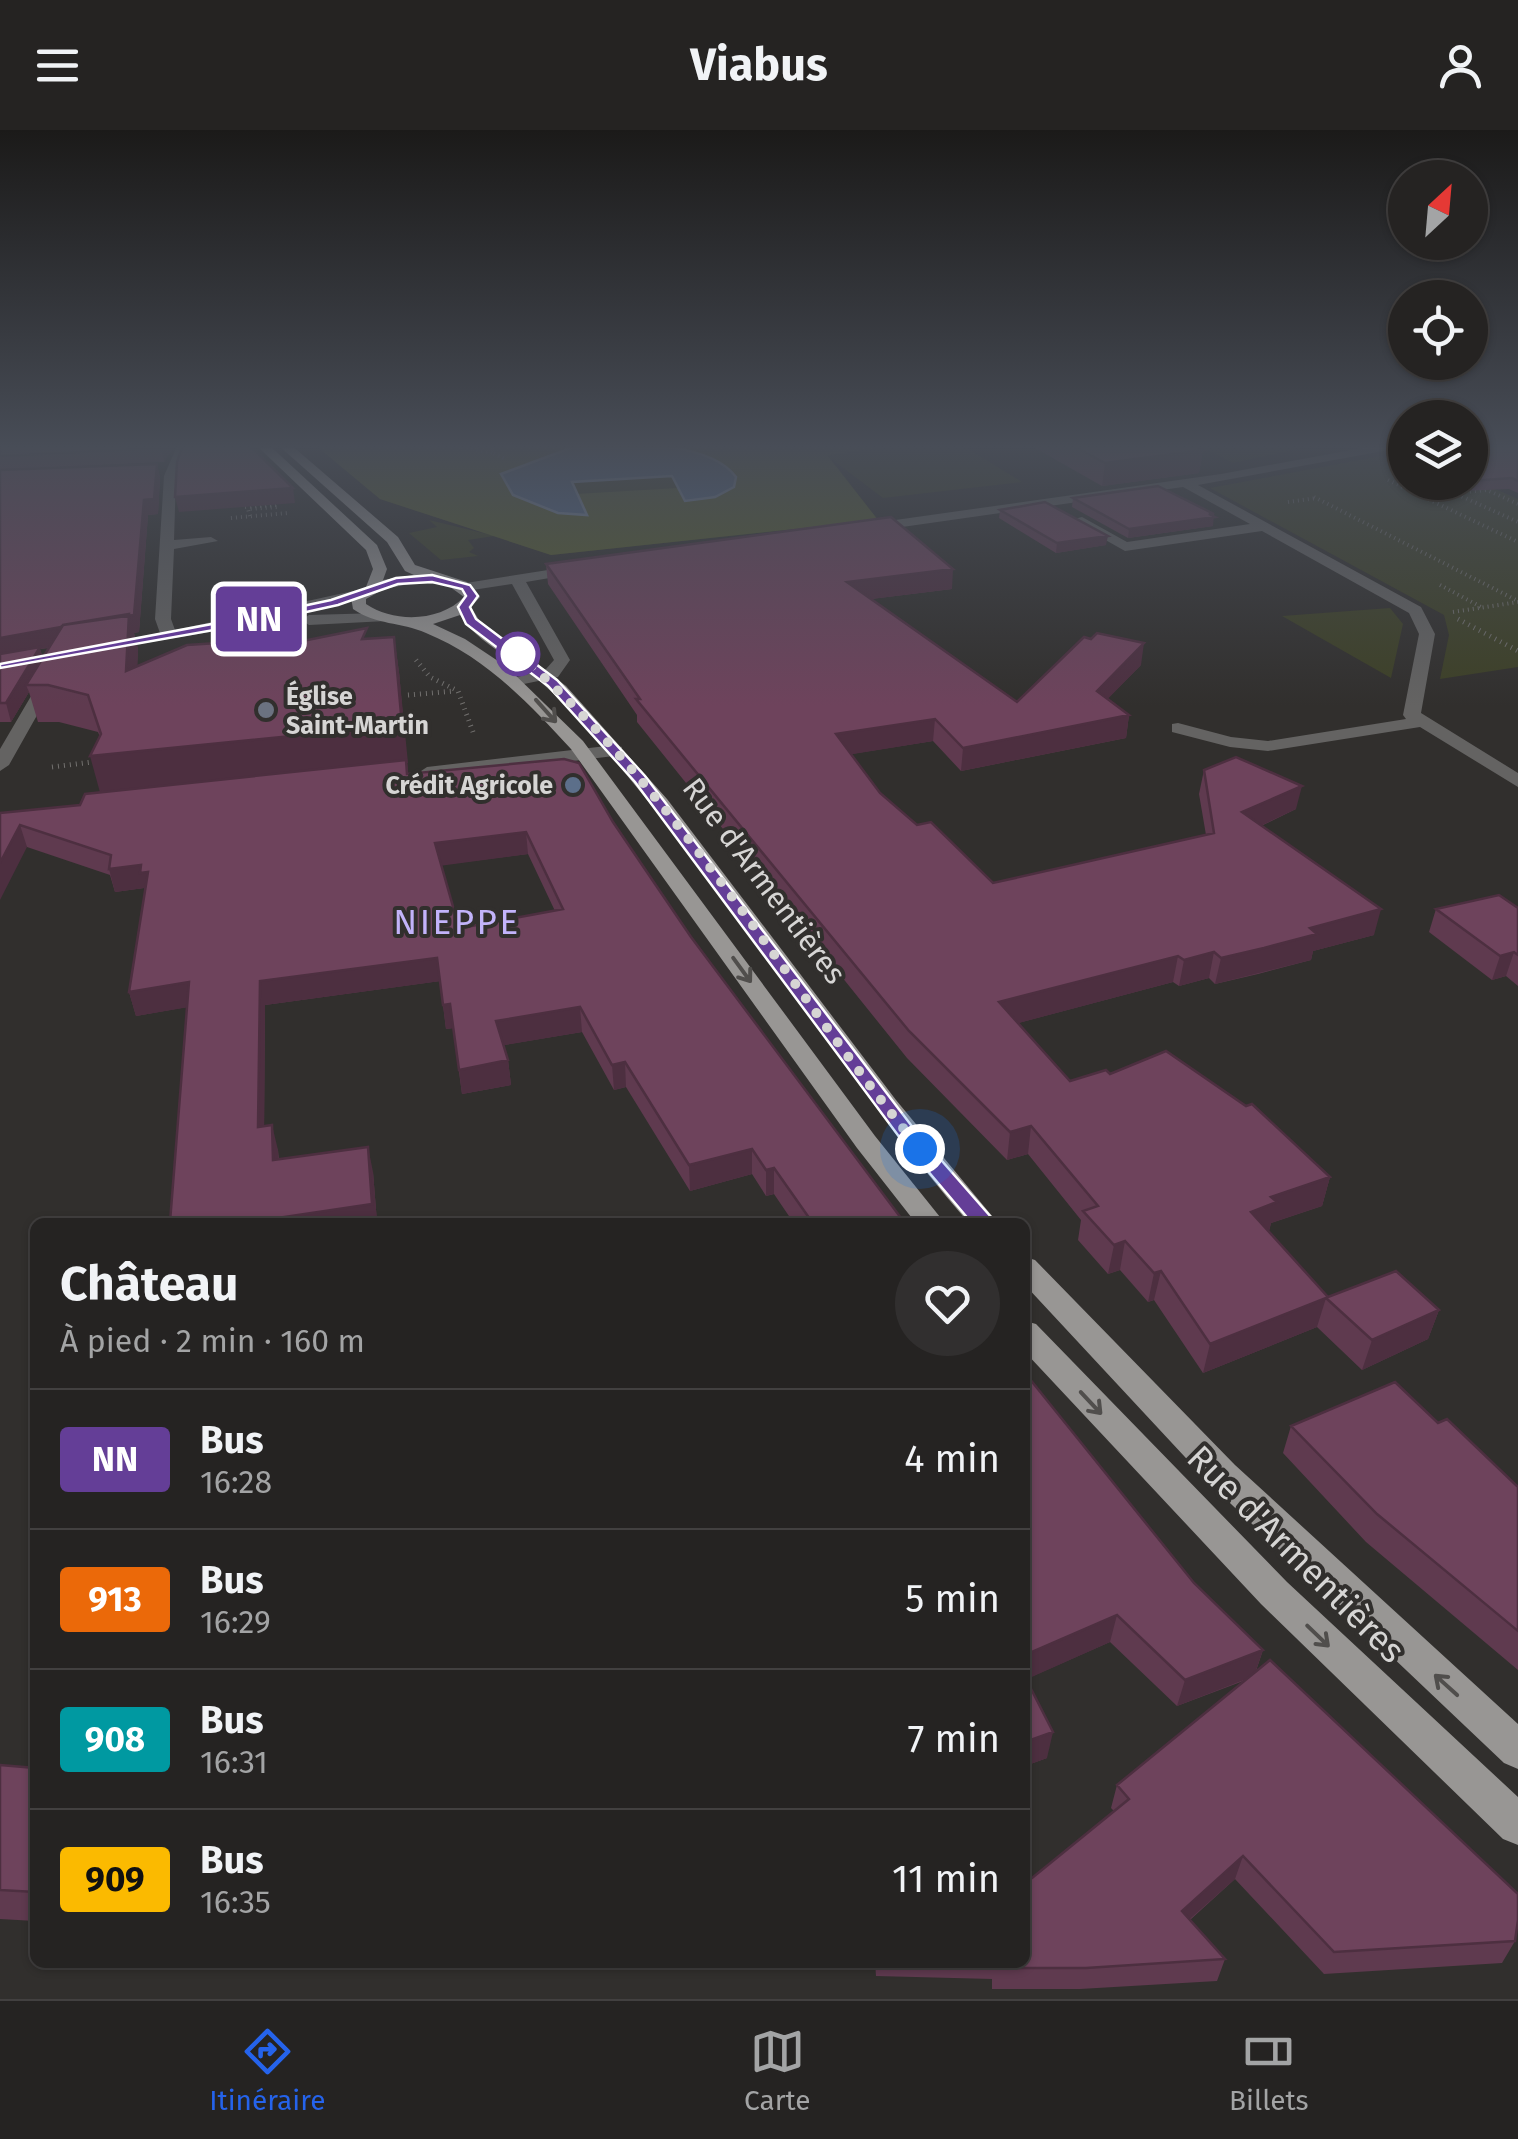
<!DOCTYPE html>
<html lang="fr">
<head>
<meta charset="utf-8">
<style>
  :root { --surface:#252322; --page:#312f2f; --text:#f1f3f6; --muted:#a3a4a5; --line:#424040; --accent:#2563eb }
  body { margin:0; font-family:"Fira Sans",sans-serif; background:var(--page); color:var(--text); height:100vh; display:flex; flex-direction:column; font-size:38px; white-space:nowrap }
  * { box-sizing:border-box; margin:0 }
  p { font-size:32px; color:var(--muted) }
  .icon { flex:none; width:55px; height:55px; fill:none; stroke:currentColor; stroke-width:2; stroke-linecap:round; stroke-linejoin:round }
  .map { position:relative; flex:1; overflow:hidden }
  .side { position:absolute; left:30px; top:1088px; width:1000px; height:750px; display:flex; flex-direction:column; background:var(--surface); border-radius:15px; box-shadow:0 2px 8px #0004,0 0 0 2px var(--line) }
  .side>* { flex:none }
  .badge { padding:0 20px; border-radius:8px; font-size:35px; line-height:65px }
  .needle { width:65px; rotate:26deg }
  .fabs { position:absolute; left:1388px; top:30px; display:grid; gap:20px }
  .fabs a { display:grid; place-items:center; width:100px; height:100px; border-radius:50%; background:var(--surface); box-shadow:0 2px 8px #0004,0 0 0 2px var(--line); font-size:50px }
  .you { position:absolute; width:50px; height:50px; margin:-25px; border:8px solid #fff; border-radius:50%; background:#1a73e8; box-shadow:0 0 0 15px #1a73e833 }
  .map>.badge { position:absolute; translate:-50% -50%; box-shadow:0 0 0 5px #fff }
  .round { display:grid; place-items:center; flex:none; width:105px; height:105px; border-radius:52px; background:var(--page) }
  .overview { display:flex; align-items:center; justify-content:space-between; height:170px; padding:0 30px }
  h1 { font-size:48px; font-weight:700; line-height:75px }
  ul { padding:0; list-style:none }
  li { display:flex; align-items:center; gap:30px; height:140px; padding:0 30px; border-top:2px solid var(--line) }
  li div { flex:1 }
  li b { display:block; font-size:38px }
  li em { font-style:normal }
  li .badge { min-width:110px; font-weight:700; text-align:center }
  header { display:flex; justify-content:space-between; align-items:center; height:130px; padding:0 30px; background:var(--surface); font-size:45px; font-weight:700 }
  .dock { display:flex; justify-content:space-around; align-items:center; height:140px; border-top:2px solid var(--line); background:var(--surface); font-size:28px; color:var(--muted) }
  .dock a { display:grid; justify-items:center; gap:5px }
  .dock .current { color:var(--accent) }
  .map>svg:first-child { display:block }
</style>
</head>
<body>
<header><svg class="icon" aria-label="menu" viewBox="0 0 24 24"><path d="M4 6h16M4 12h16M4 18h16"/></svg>Viabus<svg class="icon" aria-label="person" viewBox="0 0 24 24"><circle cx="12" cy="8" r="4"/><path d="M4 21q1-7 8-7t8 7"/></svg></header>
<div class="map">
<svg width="1518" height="1869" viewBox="0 0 1518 1869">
  <rect width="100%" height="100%" fill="#312f2d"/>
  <path fill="#3d4026" d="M314,314H909L890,318L960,314L1022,352L883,368L830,328L878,390L551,425L494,406L468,410L474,418L469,422L478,426L441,430L409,403L437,397L429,390L491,405L380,369Z
    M1196,314H1320L1233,333Z
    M1381,326L1405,337V352L1493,358L1518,369V537L1440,549L1449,505L1444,485L1210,358Z
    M1390,478L1403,494L1391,548L1282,486Z"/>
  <path fill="#565c2c" d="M314,314L580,315L502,343L587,384L576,364L678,358L685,371L679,319L648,314H909L827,325L878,390L551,425L380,369Z"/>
  <path fill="#516a91" stroke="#798aa5" stroke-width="2.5" d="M581,314C624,314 709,310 736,347L734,357L715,367L685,371L672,346L572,352L587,385L558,383L513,365L501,344Z"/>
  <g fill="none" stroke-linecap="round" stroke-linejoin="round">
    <path stroke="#73716f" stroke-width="4" stroke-dasharray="1 4" stroke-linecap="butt" d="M447,314L493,323
      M491,314L493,323L504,328
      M716,319L725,314
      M1388,350L1518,412
      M1430,352L1518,392
      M1455,363L1487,360L1518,374
      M1314,367L1518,471
      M1288,372L1317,368
      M245,377L276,375
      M250,386L248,379L278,377
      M231,388L288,383
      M1440,455L1483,478
      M1453,482L1518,472"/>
    <path stroke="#73716f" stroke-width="5" stroke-dasharray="1 5" stroke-linecap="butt" d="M1458,489L1518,521
      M416,530L430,547L458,561L473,602
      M408,565L455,561
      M52,637L100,631"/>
    <path fill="#646362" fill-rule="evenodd" d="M178,314L186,317L176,346L174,410L211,407L218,411L174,419L171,489L175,500L362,459L367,461V467L270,492L97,521V515L160,503L155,489L164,346Z
      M1384,314H1405V317L1198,355L1421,477L1435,504L1421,583L1518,643V657L1420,597L1268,621L1230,617L1172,602V594L1178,593L1231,607L1268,611L1406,589L1403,585L1419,504L1409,483L1262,401L1125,421L1070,390L1082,387L1127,412L1250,394L1183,357L867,402L860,398L867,394L1221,344Z
      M580,435L585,436V442L526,452L570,530L558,547L514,556V548L546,539L554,530L512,454L466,461L459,457L466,453Z
      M380,483L388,488L386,491L309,495L301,490L309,485Z
      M44,544L58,548L9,635L0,641V619Z
      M615,615L622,617V625L427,649L418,643L427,637Z"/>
    <path fill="#989694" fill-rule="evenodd" d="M255,314H268L377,415L387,439L383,450L414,445L405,441L387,412L277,314H290L398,407L415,435L467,452L480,467L471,477L479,490L566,556L667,669L896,970L997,1092H968C854,960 763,811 652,676C617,633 582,589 541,552C515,528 479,515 460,485L433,494L465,509L507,537L583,611L875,1006L944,1092H915L857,1018L571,619C528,572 485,527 426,503C401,492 376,495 353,479L351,467L366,457L373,439L366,420ZM414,453L446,454L464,467C440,492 394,493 366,474V469L384,459Z
      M1025,1127L1035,1130L1235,1335L1518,1594V1639L1504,1633L1211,1355L1025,1155Z
      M1025,1191L1036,1194L1287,1452L1518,1667V1715L1503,1709L1261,1474L1025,1222Z"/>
  </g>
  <path fill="#5f3a4f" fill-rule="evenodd" d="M0,314H175L164,332L37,338L157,334L160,348L158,384L148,385L139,502L134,503L138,519L137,536L238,520L394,507L399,542L408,644L613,692L691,807L904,1092H793L774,1064L766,1066L752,1044L690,1061L626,957L614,960L582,902L504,915L508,930L511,955L462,964L453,898L446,899L440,851L265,875L264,996L278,1020L279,1030L373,1042L377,1092H170L187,877L136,886L129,862L145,763L144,758L115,762L110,745L27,717L0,683L80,675L100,663V607L98,602L59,592H38L29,562L11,592H0ZM49,518L43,528L40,519ZM528,724L555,781L466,797L456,787L441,735Z
    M1028,314H1189L1203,320L1199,343L1102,356Z
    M1470,314H1518V363L1509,359L1461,361L1441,352H1470Z
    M1073,368L1213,386V396L1128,408L1072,377Z
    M1000,380L1106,415L1056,423L999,388Z
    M546,434L952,459L871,469L1017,572L1141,535L1107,569L1129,585L1126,608L961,641L933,611L851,624L880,663L917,695L993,753L1206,705L1199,664L1204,640L1296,679L1261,696L1374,805L1313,821L1311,830L1258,844L1215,854L1209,848L1179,856L1173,852L1018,893L1070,951L1110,944L1330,1047L1322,1076L1271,1093L1269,1101L1328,1167L1439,1180L1428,1209L1362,1240L1317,1197L1203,1243L1154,1170L1148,1172L1120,1140L1108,1144L1078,1110L1081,1090L1028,1024L1007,1030L907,928L637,592V585L548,454Z
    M1518,778V856L1506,846L1492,850L1429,802L1436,779Z
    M1025,1243L1194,1453L1263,1520L1256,1541L1515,1811L1502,1833L1324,1844L1235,1749L1190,1790L1225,1829L1217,1851L1080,1859H992V1849L876,1846L875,1832H1025L1032,1748L1114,1681L1111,1678L1117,1655L1246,1550L1177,1576L1110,1512L1026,1549L1047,1628L1025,1636Z
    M1438,1293L1518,1357V1540L1366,1412L1283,1323L1291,1296Z
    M0,1635L35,1638V1791L0,1789Z
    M492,1832H614L613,1839Z"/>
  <path fill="#4d2f40" d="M164,314H175L164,332L161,318Z
    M1203,320L1199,343L1102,356L1105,333Z
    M157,334L160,348L158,384L148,385L139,502L134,503L138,519L136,577L126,541L128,504L40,519L45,535L26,555L29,562L11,592L6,573L0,526V508L144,370Z
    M293,358L295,373L179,382L175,367Z
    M1214,384L1213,396L1128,408L1129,399Z
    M1108,406L1106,415L1056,423L1057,413Z
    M953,439L952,459L847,472V452Z
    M394,507L399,542L408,633L101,666L90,626Z
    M1144,513L1141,535L1094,583L1097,561Z
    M1129,585L1126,608L961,641L963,618Z
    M935,589L933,611L835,627L836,604Z
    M1302,656L1296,679L1237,707L1242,682Z
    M20,695L27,717L0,770V733Z
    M526,702L528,724L439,736L435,713Z
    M141,735L148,742L146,765L144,758L115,762L109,739Z
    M1381,779L1374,805L1313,821L1311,830L1215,854L1221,828L1310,798Z
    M1214,822L1209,848L1179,856L1184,830Z
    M1514,822L1506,846L1492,850L1500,826Z
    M1178,826L1173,852L996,899L999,872Z
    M437,828L441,851L265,875L264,1022L258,997L260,851Z
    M189,852L195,876L136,886L129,862Z
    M450,874L454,898L446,899L443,875Z
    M580,877L582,902L499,916L496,891Z
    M508,930L511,955L462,964L459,940Z
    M625,932L626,957L614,960L612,935Z
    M272,995L278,1020L279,1056L273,1030Z
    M1031,996L1028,1024L1007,1030L1010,1002Z
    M368,1017L373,1042L377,1092H251Z
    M752,1019V1044L690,1061L689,1035Z
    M774,1038V1064L766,1066V1040Z
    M1330,1047L1322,1076L1271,1093L1269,1101L1251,1082L1271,1067Z
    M1125,1111L1120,1140L1108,1144L1114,1115Z
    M1161,1141L1154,1170L1148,1172L1154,1143Z
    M1326,1168L1317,1197L1203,1243L1210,1214Z
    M1439,1180L1428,1209L1362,1240L1372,1210Z
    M1117,1485L1110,1512L1025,1550V1525Z
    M1263,1520L1254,1546L1177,1576L1185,1550Z
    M1053,1602L1047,1628L1025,1636V1612Z
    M1243,1726L1235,1749L1174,1803L1182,1781Z"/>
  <path fill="#6e435c" stroke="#4d2f40" stroke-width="2.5" fill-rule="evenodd" d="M0,314H164L161,318L0,326Z
    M183,314H248L293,358L175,367L177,332Z
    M1070,314H1189L1203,320L1105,333Z
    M1470,314H1518V351L1512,348L1470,351Z
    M157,334L154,369L144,370L134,485L63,495L61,497L0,508V340Z
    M1158,356L1214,384H1209L1215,387L1129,399L1073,368Z
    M1045,372L1108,406L1057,413L1000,380Z
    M891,387L953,439L847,452L1017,572L1084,507L1091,509L1097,503L1144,513L1097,561L1129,585L963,618L935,589L836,604L880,663L917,695L931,692L993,753L1214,703L1204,640L1236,627L1302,656L1242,682L1381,779L1310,798L1317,804L1264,818L1221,828L1214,822L1184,830L1178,826L999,872L1070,951L1106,940L1110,944L1166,921L1246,976L1252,974L1330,1047L1271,1067L1277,1072L1251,1082L1328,1167L1396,1141L1439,1180L1372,1210L1326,1168L1210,1214L1161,1141L1154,1143L1125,1111L1114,1115L1083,1081L1098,1076L1031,996L1010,1002L909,901L636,569H640L546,434Z
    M129,484L126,541L187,515L218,513L238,520L273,517L367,498L362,509L394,507L402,595L90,626L101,604L88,565L48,555H26L63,495Z
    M40,517L6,573H0V524Z
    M564,629L579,633L613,692L691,807L904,1092H812L774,1038L766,1040L752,1019L689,1035L625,932L612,935L580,877L496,891L508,930L459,940L450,874L443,875L437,828L260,851L258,997L272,995L273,1030L368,1017L372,1074L251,1092H170L189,852L129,862L148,742L140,743L141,735L109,739L111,725L20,695L0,733V683L80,675L85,664L406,630L407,644ZM526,702L563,779L466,797L462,786L456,787L435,713Z
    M1499,765L1518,778V825L1514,822L1500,826L1436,779Z
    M1025,1243L1194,1453L1263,1520L1185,1550L1117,1485L1025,1525Z
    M1395,1252L1438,1293L1447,1289L1518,1357V1501L1377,1384L1291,1296Z
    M1270,1530L1518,1764V1790L1515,1811L1334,1822L1243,1726L1182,1781L1225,1829L1086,1838H997L996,1832H1025V1748H1032L1129,1669L1117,1655Z
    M1025,1547L1053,1602L1025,1612Z
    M0,1635L35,1638V1762L0,1760Z"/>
  <defs><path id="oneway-shaft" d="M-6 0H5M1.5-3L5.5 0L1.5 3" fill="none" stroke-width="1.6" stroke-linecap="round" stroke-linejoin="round" transform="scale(2.5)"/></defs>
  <g stroke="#504e4c">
    <use href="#oneway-shaft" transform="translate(546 581) rotate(48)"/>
    <use href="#oneway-shaft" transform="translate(742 840) rotate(54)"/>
    <use href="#oneway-shaft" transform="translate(1091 1273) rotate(47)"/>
    <use href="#oneway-shaft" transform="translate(1318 1506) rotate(44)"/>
    <use href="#oneway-shaft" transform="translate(1446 1555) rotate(-138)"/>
  </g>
  <linearGradient id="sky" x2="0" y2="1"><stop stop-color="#1b1a19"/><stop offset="0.55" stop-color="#484d57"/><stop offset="1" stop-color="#484d57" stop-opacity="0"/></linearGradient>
  <rect width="1518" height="576" fill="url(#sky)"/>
  <path fill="#643e97" stroke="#fff" stroke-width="2.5" d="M432,445L470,455L478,466L470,477L476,489L557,550L645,646L914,999L991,1087L995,1092L991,1098H976L900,1008L635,652L548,556L466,494L458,477L466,466L462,459L432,452L398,454L338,475L270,490L0,538V534L270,483L331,470L396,448Z"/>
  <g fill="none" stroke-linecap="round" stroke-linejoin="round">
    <path stroke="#d6d5d4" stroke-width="10" stroke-dasharray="0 18" d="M518,524C676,660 786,856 920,1019"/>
  </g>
  <circle fill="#fff" stroke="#643e97" stroke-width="5" cx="518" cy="524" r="20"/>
  <circle fill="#6b7280" stroke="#312f2d" stroke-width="4" cx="266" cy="580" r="10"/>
  <circle fill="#5c6f8a" stroke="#312f2d" stroke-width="4" cx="573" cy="655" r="10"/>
  <g text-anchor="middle" stroke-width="8" stroke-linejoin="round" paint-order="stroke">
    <g font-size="25" font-weight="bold" fill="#d6d5d4" stroke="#312f2d" text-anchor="start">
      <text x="286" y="575">Église<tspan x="286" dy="29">Saint-Martin</tspan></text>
      <text x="553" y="664" text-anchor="end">Crédit Agricole</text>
    </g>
    <g font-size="30" fill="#d6d5d4" stroke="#312f2d">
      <text transform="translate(764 751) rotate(53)" y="10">Rue d'Armentières</text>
    </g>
    <g font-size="35" letter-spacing="2.5" fill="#c2b3fa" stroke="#312f2d">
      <text x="457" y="804">NIEPPE</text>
    </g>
    <g font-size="35" fill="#d6d5d4" stroke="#312f2d">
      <text transform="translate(1296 1424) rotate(45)" y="12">Rue d'Armentières</text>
    </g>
  </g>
</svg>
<div class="fabs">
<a><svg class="needle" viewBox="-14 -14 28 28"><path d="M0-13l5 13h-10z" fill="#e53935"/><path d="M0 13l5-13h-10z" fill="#a3a4a5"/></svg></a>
<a><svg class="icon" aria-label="locate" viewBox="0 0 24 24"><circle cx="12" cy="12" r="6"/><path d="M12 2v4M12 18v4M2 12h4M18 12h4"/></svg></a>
<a><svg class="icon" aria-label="layers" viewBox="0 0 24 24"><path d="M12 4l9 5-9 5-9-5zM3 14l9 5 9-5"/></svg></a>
</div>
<div class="you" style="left:920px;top:1019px"></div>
<b class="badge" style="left:259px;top:489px;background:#643e97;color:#fff">NN</b>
<section class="side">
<div class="overview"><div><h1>Château</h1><p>À pied · 2 min · 160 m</p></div><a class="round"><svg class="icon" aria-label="heart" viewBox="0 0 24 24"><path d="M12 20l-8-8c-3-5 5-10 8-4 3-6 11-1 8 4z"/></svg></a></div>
<ul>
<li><span class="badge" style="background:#643e97;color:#fff">NN</span><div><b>Bus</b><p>16:28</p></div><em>4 min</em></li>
<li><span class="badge" style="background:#eb6909;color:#fff">913</span><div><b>Bus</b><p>16:29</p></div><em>5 min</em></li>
<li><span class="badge" style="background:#0099a1;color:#fff">908</span><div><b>Bus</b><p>16:31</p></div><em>7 min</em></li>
<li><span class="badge" style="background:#fbba00;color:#111">909</span><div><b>Bus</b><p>16:35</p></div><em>11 min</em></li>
</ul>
</section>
</div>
<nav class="dock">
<a class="current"><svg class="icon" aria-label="directions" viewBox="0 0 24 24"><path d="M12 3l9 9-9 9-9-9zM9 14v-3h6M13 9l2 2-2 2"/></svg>Itinéraire</a>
<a><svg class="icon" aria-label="map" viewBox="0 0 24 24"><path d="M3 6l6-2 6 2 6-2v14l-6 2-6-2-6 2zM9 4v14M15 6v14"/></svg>Carte</a>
<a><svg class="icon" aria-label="tickets" viewBox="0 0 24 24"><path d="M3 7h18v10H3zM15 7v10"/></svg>Billets</a>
</nav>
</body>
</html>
